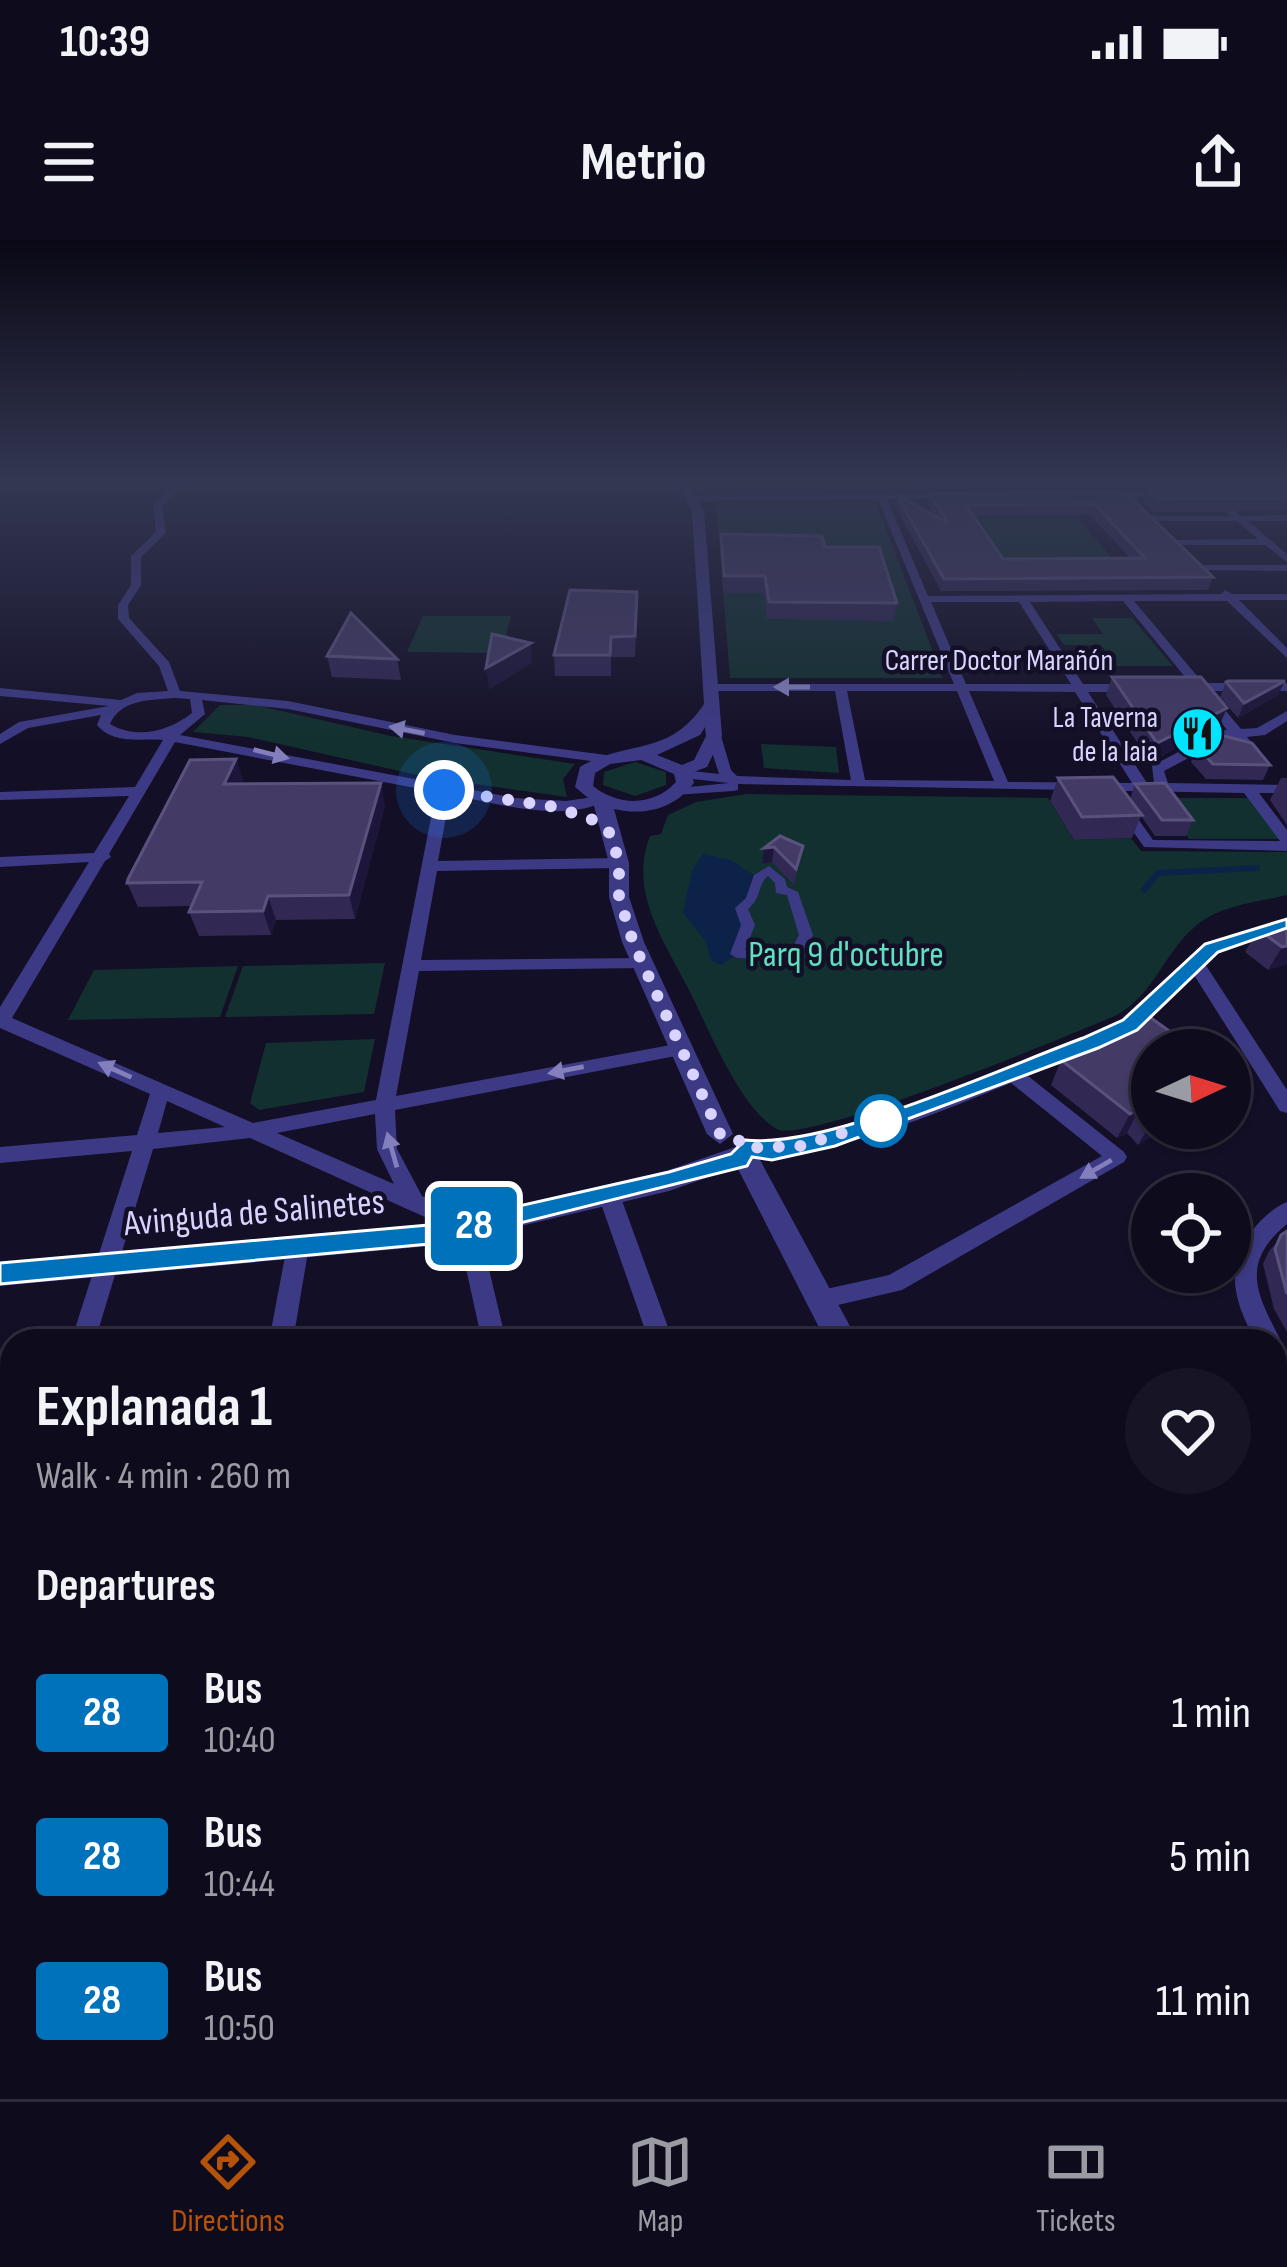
<!DOCTYPE html>
<html lang="en">
<head>
<meta charset="utf-8">
<style>
  :root { --surface:#0e0b1c; --page:#171425; --text:#f1f3f6; --muted:#9b9ba3; --line:#2e2b3b; --accent:#b45309 }
  body { margin:0; font-family:"Sofia Sans Condensed",sans-serif; background:var(--page); color:var(--text); height:100vh; display:flex; flex-direction:column; font-size:45px; white-space:nowrap }
  * { box-sizing:border-box; margin:0 }
  p { font-size:39px; color:var(--muted) }
  .icon { flex:none; width:66px; height:66px; fill:none; stroke:currentColor; stroke-width:2; stroke-linecap:round; stroke-linejoin:round }
  .map { position:relative; flex:1; overflow:hidden }
  .drawer { position:absolute; left:0px; top:1089px; width:1287px; height:771px; display:flex; flex-direction:column; background:var(--surface); border-radius:36px 36px 0 0; box-shadow:0 3px 9px #0004,0 0 0 3px var(--line) }
  .drawer>* { flex:none }
  .badge { padding:0 24px; border-radius:9px; font-size:42px; line-height:78px }
  .needle { width:78px; rotate:86deg }
  .controls { position:absolute; left:1131px; top:789px; display:grid; gap:24px }
  .controls a { display:grid; place-items:center; width:120px; height:120px; border-radius:50%; background:var(--surface); box-shadow:0 3px 9px #0004,0 0 0 3px var(--line); font-size:60px }
  .you { position:absolute; width:60px; height:60px; margin:-30px; border:9px solid #fff; border-radius:50%; background:#1a73e8; box-shadow:0 0 0 18px #1a73e833 }
  .map>.badge { position:absolute; translate:-50% -50%; box-shadow:0 0 0 6px #fff }
  h2 { padding:0 36px; font-size:45px; line-height:108px }
  .round { display:grid; place-items:center; flex:none; width:126px; height:126px; border-radius:63px; background:var(--page) }
  .head { display:flex; align-items:center; justify-content:space-between; height:204px; padding:0 36px }
  h1 { font-size:57px; font-weight:700; line-height:90px }
  ul { padding:0; list-style:none }
  li { display:flex; align-items:center; gap:36px; height:144px; padding:0 36px }
  li div { flex:1 }
  li b { display:block; font-size:45px }
  li em { font-style:normal }
  li .badge { min-width:132px; font-weight:700; text-align:center }
  .status { display:flex; justify-content:space-between; align-items:center; height:84px; padding:0 60px; background:var(--surface); direction:ltr }
  .status svg { height:33px; fill:currentColor }
  header { display:flex; justify-content:space-between; align-items:center; height:156px; padding:0 36px; background:var(--surface); font-size:54px; font-weight:700 }
  .menu { display:flex; justify-content:space-around; align-items:center; height:168px; border-top:3px solid var(--line); background:var(--surface); font-size:33px; color:var(--muted) }
  .menu a { display:grid; justify-items:center; gap:6px }
  .menu .current { color:var(--accent) }
  .map>svg:first-child { display:block }
</style>
</head>
<body>
<div class="status"><b>10:39</b><svg viewBox="0 0 49 12"><path d="M0 12V9h3v3zM5 12V6h3v6zM10 12V3h3v9zM15 12V0h3v12zM26 1h20v11H26zM47 4h2v5h-2z"/></svg></div>
<header><svg class="icon" aria-label="menu" viewBox="0 0 24 24"><path d="M4 6h16M4 12h16M4 18h16"/></svg>Metrio<svg class="icon" aria-label="share" viewBox="0 0 24 24"><path d="M12 15V3M7 8l5-5 5 5M5 13v7h14v-7"/></svg></header>
<div class="map">
<svg width="1287" height="1859" viewBox="0 0 1287 1859">
  <rect width="100%" height="100%" fill="#130f26"/>
  <path fill="#12302f" d="M716,262L876,263L943,438H730Z
    M967,278H1077L1119,326L1002,327Z
    M423,376H511L501,413L407,412Z
    M1092,378H1132L1173,426H1117L1101,405H1064L1056,394H1103Z
    M220,465H255L391,496L575,524L563,539L567,557L426,537L248,497L193,492Z
    M761,504L836,507L839,533L764,528Z
    M635,522L666,532V545L635,556L603,545L604,532Z
    M746,554L1048,558L1074,600L1131,598L1141,611L1287,612V655C1258,662 1221,665 1197,685C1164,711 1155,755 1115,776C1069,795 806,905 777,889C740,869 708,787 689,750C664,701 628,651 650,596L661,594L668,575L696,562Z
    M1159,558H1249L1280,599H1189Z
    M385,723L374,774L225,777L243,726Z
    M238,726L220,777L68,780L94,730Z
    M375,799L364,852L259,870L250,863L266,803Z
    M1275,1688L1287,1703V1859H1122L1114,1848H1275Z"/>
  <path fill="#0c2248" d="M703,614L731,620L758,638L746,663L737,714L722,725L711,721L706,702L683,673L692,631Z"/>
  <g fill="none" stroke-linecap="round" stroke-linejoin="round">
    <path stroke="#0c2248" stroke-width="6" d="M1144,650L1158,633L1257,628"/>
    <path fill="#3d3a85" fill-rule="evenodd" d="M769,626L785,639L787,647L798,652L813,695L798,720L737,718L730,714L741,685L735,668L746,658L754,635ZM768,636L775,643L776,653L787,655L799,695L789,713L745,710L755,685L748,669C762,658 757,645 768,636Z"/>
    <path fill="#3d3a85" fill-rule="evenodd" d="M174,245H183L162,266L166,293L141,317V345L128,365L129,378L169,422L180,451L288,461L455,495L606,515L613,519L606,523L455,503L288,469L202,460L205,474L180,495L515,558L566,561L600,556L607,560C563,584 498,563 450,555L438,621L619,618L627,623L619,628L437,631L421,720L642,718L651,723L642,728L419,731L396,856L681,803L690,809L681,815L395,870L397,909L422,956L476,981L479,987L506,1101H482L458,992L250,898L153,909L95,1101H71L132,911L0,923V907L137,895L150,854L0,788V767L89,622L0,627V617L94,613L129,556L0,560V552L135,547L163,500C140,498 114,505 97,485L101,475L28,488L0,504V494L19,482L109,466L0,456V448L121,460L137,453L168,451L159,426L118,379V365L131,345V316L156,292L153,265ZM175,458L190,459L192,473C169,491 137,500 110,484C121,459 150,460 175,458ZM175,502L436,552L376,860L253,883L12,778L105,621L111,617L109,614ZM167,861L225,887L158,893ZM375,874L377,909L394,944L277,893Z
      M1196,245H1206L1241,276L1287,275V281H1248L1287,314V322L1265,305H1172L1175,300L1258,299L1237,281H1148L1151,276H1231Z
      M1102,253L1172,252L1176,255L1099,258Z
      M959,254L956,259H887L928,356L1221,354L1225,350L1232,354H1287V360H1239L1287,408V418L1227,361H1134L1203,443H1287V451H1209L1241,489L1257,488L1287,471V481L1265,495L1247,497L1266,520L1264,523H1254L1233,497L1226,498L1164,531L1168,543L1287,545V553H1259L1287,590V611L1144,607L1115,566L1127,563L1153,600L1280,601L1244,553L738,544V550L733,551L674,555L672,552L679,548L729,543L683,538L676,534L683,530L719,534L707,496L714,492L721,496L731,530L737,536L851,540L835,451H710L704,447L706,444H954L878,259L694,261L691,256ZM1123,361L1190,443L1182,444V450L1196,451L1227,490L1218,491L1152,526L1154,543H1147L1088,452H1136L1142,448L1136,444H1083L1030,362ZM931,362H1019L1071,444H966ZM847,451H957L994,541L865,540ZM969,451L1075,452L1132,543L1008,542Z
      M1200,325H1287V331L1196,330Z
      M1287,679V689L1218,712L1205,724L1287,850V873L1280,871L1194,735L1136,789L1028,836L1124,912L1127,917L1124,922L902,1050L821,1069L813,1066L809,1059L813,1052L889,1035L1102,916L1011,843C944,870 807,930 738,913L735,908L738,903L780,900L866,881L1084,799L1124,781L1206,704Z
      M609,947L617,949L620,955L673,1101H649L598,955L601,949Z
      M1287,962V984C1239,1024 1257,1054 1281,1101L1275,1109V1101H1256C1233,1062 1223,1022 1256,986C1265,976 1275,967 1287,962Z
      M298,997L306,1000L309,1006L293,1101H269L287,1006L290,1000Z
      M12,1150V1172L0,1173V1151Z
      M12,1206V1242L0,1250V1213Z
      M1287,1311V1350L1275,1357V1318Z
      M12,1571V1603L0,1604V1572Z"/>
    <path fill="#3d3a85" fill-rule="evenodd" d="M677,245H688L704,271L722,496L707,527L691,533L694,543C674,569 645,576 614,569L629,623V657L644,702L733,894L720,904L707,894L622,702L609,657V623L593,562L575,547L580,527C627,499 668,518 704,464L692,271ZM705,487L706,496L694,520L682,525L657,515L700,495ZM641,520L674,534L676,542C653,567 618,566 593,546L595,533L610,524Z
      M744,904L753,907L858,1101H826L737,927L669,951L440,1005L0,1046V1022L440,983L666,931Z
      M1275,1566L1287,1571V1665L1275,1660Z"/>
  </g>
  <path fill="#312854" fill-rule="evenodd" d="M916,245H1287V248L919,250Z
    M1148,250H1287V271L1154,272L1144,262Z
    M1125,252L1213,337L1208,350L941,351L894,264L896,254L934,275L927,264L929,253ZM1090,275L1130,318L1003,319L973,276Z
    M721,294L825,307L897,363L894,381L767,379L764,353H723Z
    M637,372L635,417H611V436H555L554,415Z
    M327,416L397,419L401,440L332,437Z
    M1112,437L1227,468L1219,486L1150,522L1106,455Z
    M1226,442L1278,455L1238,478L1220,457Z
    M1197,507L1270,525L1263,540L1206,539L1191,522Z
    M236,519L243,541L242,544L385,566L355,679L276,680L271,695L199,696L189,672L192,666L138,667L127,643Z
    M1058,538L1130,559L1135,544L1193,580L1186,596H1155L1141,576L1132,598L1074,600L1050,561Z
    M1281,538H1287V585L1270,560Z
    M803,606L794,645L772,622L762,624L764,608Z
    M1287,681V724L1268,730L1245,712L1258,689Z
    M1144,773L1152,888L1138,905L1127,893L1117,898L1051,845L1061,820Z
    M1287,991V1092L1274,1069L1263,1024L1269,1011Z
    M1287,1381V1551L1275,1538V1399Z"/>
  <path fill="#1d163a" d="M531,403L532,423L489,450L486,428Z
    M1285,441L1278,455L1238,478L1244,463Z
    M1227,468L1219,486L1150,522L1157,503Z
    M236,519L243,541L231,567L224,544Z
    M381,543L385,566L355,679L349,655Z
    M774,607L772,622L762,624L764,608Z
    M268,656L276,680L271,695L263,671Z
    M1287,706V724L1268,730L1282,707Z
    M1139,869L1127,893L1117,898L1130,874Z
    M1152,881V888H1167L1138,905Z"/>
  <path fill="#433a66" stroke="#5a527e" stroke-width="3" fill-rule="evenodd" d="M1148,250H1287V258L1158,259Z
    M1125,252L1213,337L944,339L896,254L948,283L929,253ZM1094,264L1145,318L1003,319L966,265Z
    M721,294L822,296L825,307H879L897,363L769,362L765,336H724Z
    M570,350L637,352L635,396L611,397L610,415H554Z
    M351,373L397,419L327,416Z
    M492,394L531,403L486,428Z
    M1112,437H1201L1227,468L1157,503Z
    M1228,441H1285L1244,463L1226,442Z
    M1220,495L1252,503L1270,525L1213,524L1197,507Z
    M236,519L224,544L381,543L349,655L268,656L263,671L189,672L202,642L127,643L128,639L190,520Z
    M1113,537L1142,575L1082,577L1058,538Z
    M1165,543L1193,580H1162L1135,544Z
    M780,596L803,606L796,629L774,607L764,608Z
    M1287,681V706L1282,707L1258,689Z
    M1144,773L1196,810H1152V881L1139,869L1130,874L1061,820Z
    M1287,991V1054L1275,1009L1281,995Z
    M1287,1401V1514L1275,1501V1419Z"/>
  <defs><path id="oneway-solid" d="M-6-.8H1V-3.2L6.5 0L1 3.2V.8H-6Z" transform="scale(3)"/></defs>
  <g fill="#837fbc">
    <use href="#oneway-solid" transform="translate(792 447) rotate(180)"/>
    <use href="#oneway-solid" transform="translate(407 490) rotate(-169)"/>
    <use href="#oneway-solid" transform="translate(271 514) rotate(14)"/>
    <use href="#oneway-solid" transform="translate(115 830) rotate(-156)"/>
    <use href="#oneway-solid" transform="translate(566 830) rotate(169)"/>
    <use href="#oneway-solid" transform="translate(392 910) rotate(-106)"/>
    <use href="#oneway-solid" transform="translate(1096 929) rotate(150)"/>
  </g>
  <linearGradient id="sky" x2="0" y2="1"><stop stop-color="#0a0815"/><stop offset="0.48" stop-color="#333752"/><stop offset="1" stop-color="#333752" stop-opacity="0"/></linearGradient>
  <rect width="1287" height="506" fill="url(#sky)"/>
  <path fill="#0072bc" stroke="#fff" stroke-width="3" d="M1287,679V688L1218,712L1137,790L1098,808L835,906L772,920L752,917L747,926L440,1003L0,1044V1023L440,984L669,932L731,914L745,900C827,909 999,829 1083,798L1123,780L1205,704Z"/>
  <g fill="none" stroke-linecap="round" stroke-linejoin="round">
    <path stroke="#d9d4ff" stroke-width="12" stroke-dasharray="0 21.6" d="M444,550L555,567L593,580L611,594L619,623V657L633,702L720,894L736,897L745,908L800,906L881,881"/>
  </g>
  <defs>
    <symbol id="restaurant-disc" viewBox="-11 -11 22 22"><circle r="9.5" fill="#00e5ff" stroke="#130f26"/><path d="M-5-6h1v4h1v-4h1v4h1v-4h1v5L-1.5 .5V6h-2V.5L-5-1ZM5-6V6H3V1.5H1.5Q1.5-4 5-6Z" fill="#111"/></symbol>
  </defs>
  <g fill-rule="evenodd">
    <use href="#restaurant-disc" x="1168" y="464" width="59" height="59"/>
  </g>
  <circle fill="#fff" stroke="#0072bc" stroke-width="6" cx="881" cy="881" r="24"/>
  <g text-anchor="middle" stroke-width="9" stroke-linejoin="round" paint-order="stroke">
    <g font-size="30" fill="#d9d4ff" stroke="#130f26">
      <text x="999" y="430">Carrer Doctor Marañón</text>
    </g>
    <g font-size="30" fill="#d9d4ff" stroke="#130f26" text-anchor="end">
      <text x="1158" y="487">La Taverna<tspan x="1158" dy="34">de la Iaia</tspan></text>
    </g>
    <g font-size="36" fill="#5fe0c0" stroke="#130f26">
      <text x="846" y="726">Parq 9 d'octubre</text>
    </g>
    <g font-size="36" fill="#d9d4ff" stroke="#130f26">
      <text transform="translate(254 971) rotate(-5)" y="13">Avinguda de Salinetes</text>
    </g>
  </g>
</svg>
<div class="controls">
<a><svg class="needle" viewBox="-14 -14 28 28"><path d="M0-13l5 13h-10z" fill="#e53935"/><path d="M0 13l5-13h-10z" fill="#9b9ba3"/></svg></a>
<a><svg class="icon" aria-label="locate" viewBox="0 0 24 24"><circle cx="12" cy="12" r="6"/><path d="M12 2v4M12 18v4M2 12h4M18 12h4"/></svg></a>
</div>
<div class="you" style="left:444px;top:550px"></div>
<b class="badge" style="left:474px;top:986px;background:#0072bc;color:#fff">28</b>
<section class="drawer">
<div class="head"><div><h1>Explanada 1</h1><p>Walk · 4 min · 260 m</p></div><a class="round"><svg class="icon" aria-label="heart" viewBox="0 0 24 24"><path d="M12 20l-8-8c-3-5 5-10 8-4 3-6 11-1 8 4z"/></svg></a></div>
<h2>Departures</h2>
<ul>
<li><span class="badge" style="background:#0072bc;color:#fff">28</span><div><b>Bus</b><p>10:40</p></div><em>1 min</em></li>
<li><span class="badge" style="background:#0072bc;color:#fff">28</span><div><b>Bus</b><p>10:44</p></div><em>5 min</em></li>
<li><span class="badge" style="background:#0072bc;color:#fff">28</span><div><b>Bus</b><p>10:50</p></div><em>11 min</em></li>
</ul>
</section>
</div>
<nav class="menu">
<a class="current"><svg class="icon" aria-label="directions" viewBox="0 0 24 24"><path d="M12 3l9 9-9 9-9-9zM9 14v-3h6M13 9l2 2-2 2"/></svg>Directions</a>
<a><svg class="icon" aria-label="map" viewBox="0 0 24 24"><path d="M3 6l6-2 6 2 6-2v14l-6 2-6-2-6 2zM9 4v14M15 6v14"/></svg>Map</a>
<a><svg class="icon" aria-label="tickets" viewBox="0 0 24 24"><path d="M3 7h18v10H3zM15 7v10"/></svg>Tickets</a>
</nav>
</body>
</html>
